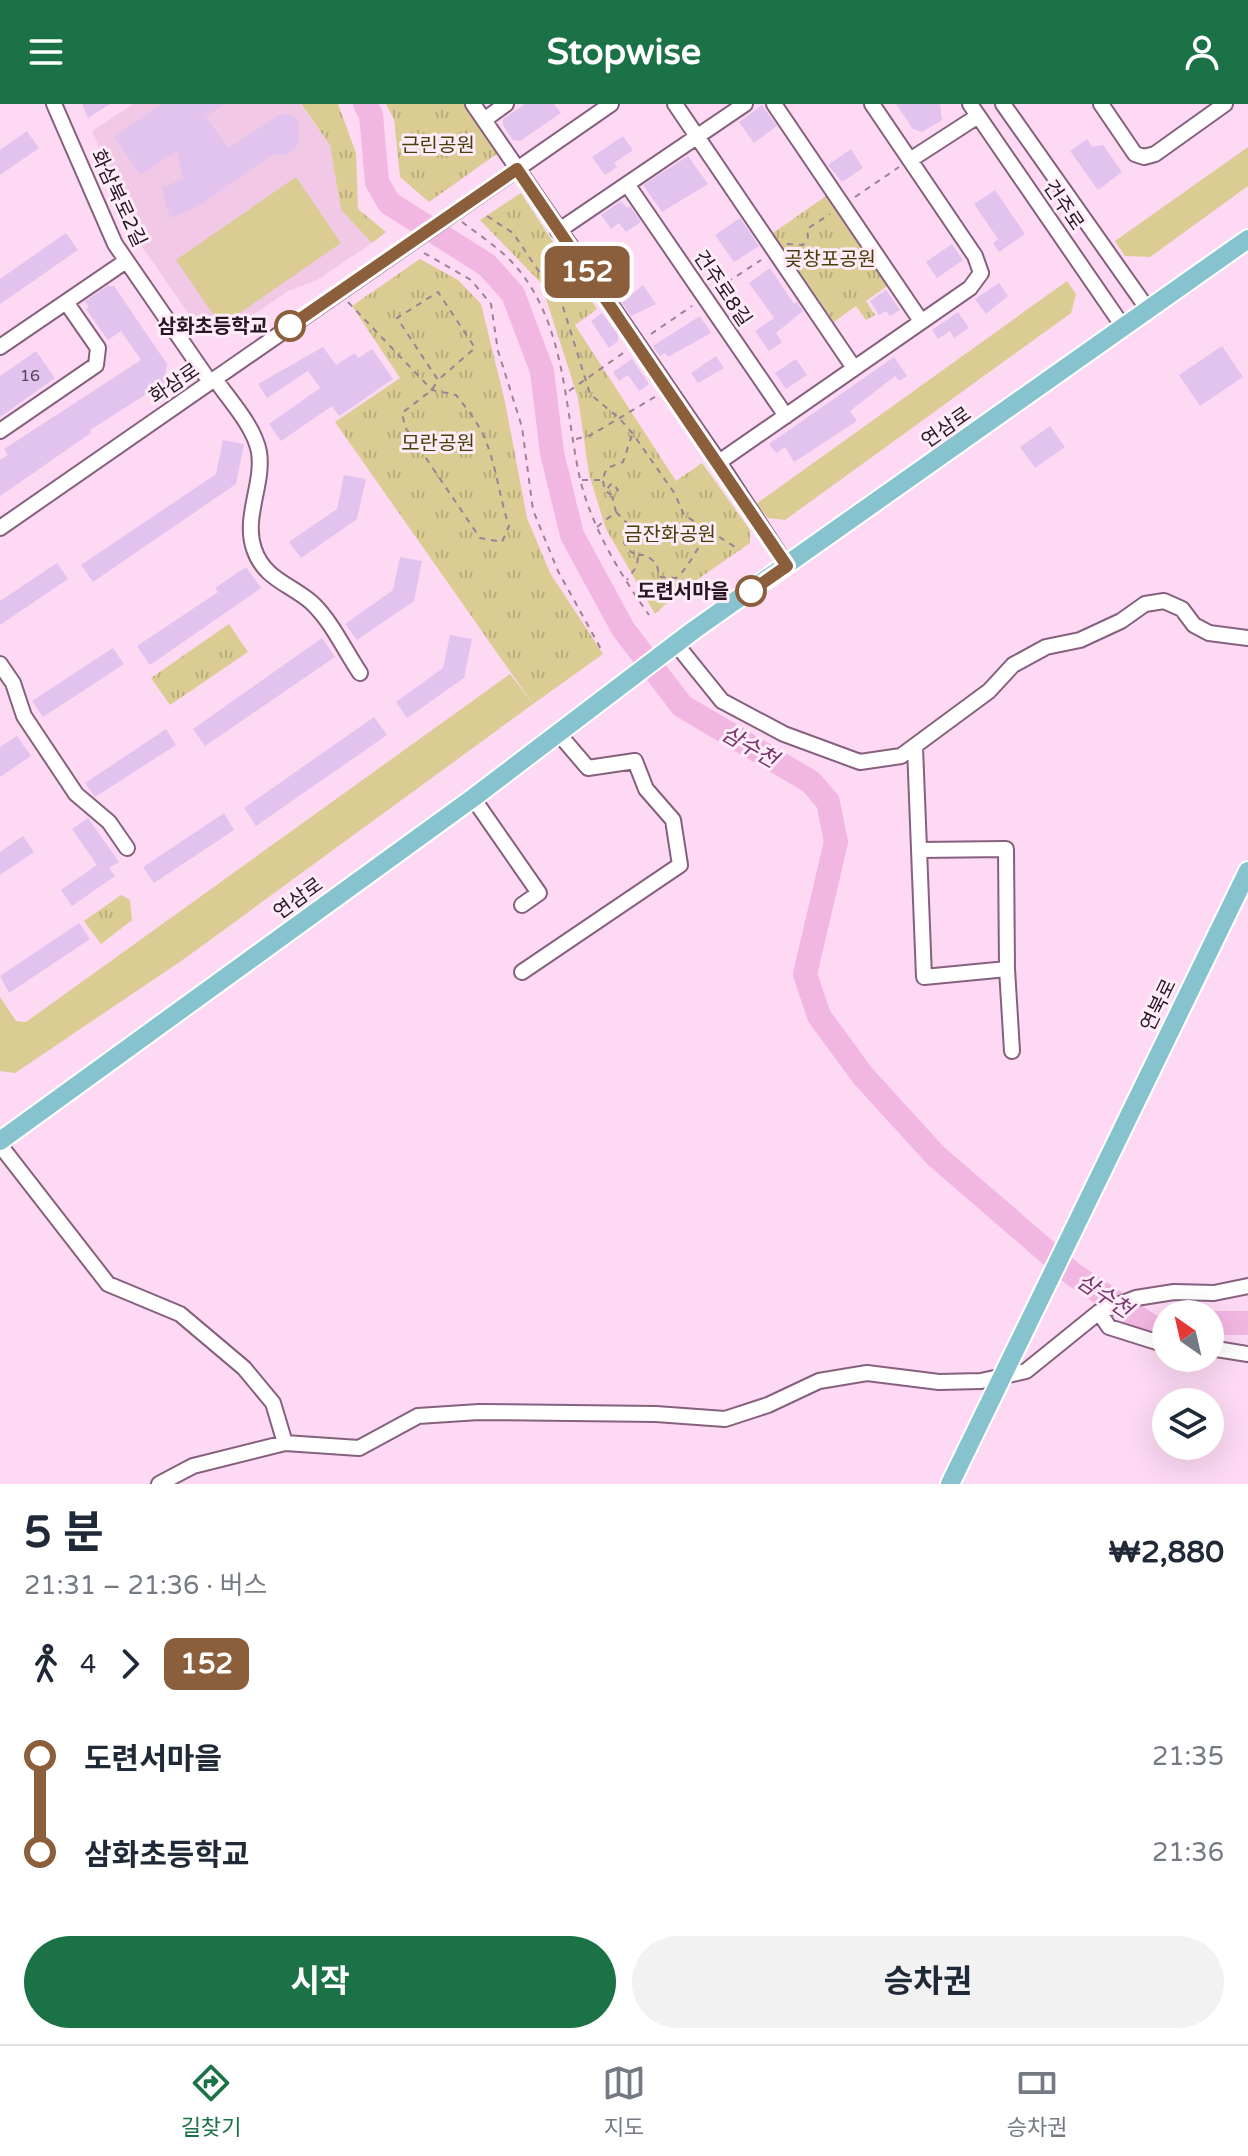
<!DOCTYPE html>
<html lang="ko">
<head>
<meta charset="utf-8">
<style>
  :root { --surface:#fff; --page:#f2f2f3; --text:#1f2937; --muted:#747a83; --line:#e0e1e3; --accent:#1b7246 }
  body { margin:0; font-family:"Varela Round","Noto Sans KR",sans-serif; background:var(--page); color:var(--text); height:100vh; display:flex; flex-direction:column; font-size:30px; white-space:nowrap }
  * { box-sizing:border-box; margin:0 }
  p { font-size:26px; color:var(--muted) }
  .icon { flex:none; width:44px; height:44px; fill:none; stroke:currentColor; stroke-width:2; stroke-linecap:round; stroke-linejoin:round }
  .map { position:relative; height:1380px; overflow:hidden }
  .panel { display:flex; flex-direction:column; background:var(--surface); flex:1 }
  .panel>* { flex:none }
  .badge { padding:0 16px; border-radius:12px; font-size:28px; line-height:52px }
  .needle { width:52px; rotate:326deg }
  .buttons { position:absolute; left:1152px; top:1196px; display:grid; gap:16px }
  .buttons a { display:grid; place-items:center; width:72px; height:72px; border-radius:50%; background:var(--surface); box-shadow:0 8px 32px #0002; font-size:40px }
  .map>.badge { position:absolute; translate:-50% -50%; box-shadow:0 0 0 4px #fff }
  .legs { display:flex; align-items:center; gap:12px; height:88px; padding:0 24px; font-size:26px }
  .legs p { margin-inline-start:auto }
  .overview { display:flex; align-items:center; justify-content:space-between; height:136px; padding:0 24px }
  h1 { font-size:44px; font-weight:700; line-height:60px }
  .cta { display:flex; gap:16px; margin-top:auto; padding:16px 24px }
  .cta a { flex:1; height:92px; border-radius:48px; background:var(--accent); color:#fff; font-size:32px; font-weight:700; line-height:92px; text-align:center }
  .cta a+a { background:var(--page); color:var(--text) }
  ul { padding:0 24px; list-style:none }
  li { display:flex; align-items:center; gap:28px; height:96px; font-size:30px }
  li i { display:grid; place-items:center; width:12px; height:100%; margin:0 10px; background:currentColor }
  li i::after { content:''; width:20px; height:20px; margin:-10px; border:6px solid; border-radius:50%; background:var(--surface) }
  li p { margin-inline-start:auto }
  li:first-child i { background:linear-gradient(#0000 50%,currentColor 0) }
  li:last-child i { background:linear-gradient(currentColor 50%,#0000 0) }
  header { display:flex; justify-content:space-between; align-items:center; height:104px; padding:0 24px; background:var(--accent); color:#fff; font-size:36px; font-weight:700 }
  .tab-bar { display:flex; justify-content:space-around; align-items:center; height:112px; border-top:2px solid var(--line); background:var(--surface); font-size:22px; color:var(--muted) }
  .tab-bar a { display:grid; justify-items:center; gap:4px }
  .tab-bar .active { color:var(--accent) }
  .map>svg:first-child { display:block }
</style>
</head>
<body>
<header><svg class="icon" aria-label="menu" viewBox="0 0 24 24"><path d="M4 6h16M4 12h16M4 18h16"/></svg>Stopwise<svg class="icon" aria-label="person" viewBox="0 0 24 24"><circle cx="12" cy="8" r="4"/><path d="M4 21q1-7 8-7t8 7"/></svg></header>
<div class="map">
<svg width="1248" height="1380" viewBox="0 0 1248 1380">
  <defs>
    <pattern id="park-tufts" width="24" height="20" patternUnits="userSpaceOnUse" patternTransform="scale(2)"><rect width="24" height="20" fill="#dacc92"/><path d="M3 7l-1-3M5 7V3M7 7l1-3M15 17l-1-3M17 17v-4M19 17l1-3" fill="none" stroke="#bbae7e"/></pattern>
  </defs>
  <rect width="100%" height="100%" fill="#fdd9f3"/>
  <path fill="#f1c9e6" d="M133,0H300L330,41L341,106L372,139L317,176L288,187L222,232H204L141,141L92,27Z"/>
  <path fill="#dacc92" d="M1248,43V82L1150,153L1125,152L1115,137Z
    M296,73L341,139L221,222L176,156Z
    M1067,177L1076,190L1071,209L785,416L768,414L756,400Z
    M510,570L533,600L184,855L15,969L0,967V893L16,917L26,918Z"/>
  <path fill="url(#park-tufts)" d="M301,0H338L356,49L358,105L386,128L372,139L341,106L330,41Z
    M386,0H464L498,49L429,98L400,73L394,15Z
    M521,89L597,205L575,221L676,377L702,359L750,426V439L675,491L655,510L606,425L589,370L578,294L541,179L480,116Z
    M826,92L887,182L866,197L875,211L866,216L856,202L834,218L773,129Z
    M420,155L458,176L481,200L505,298L527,414L550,469L603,550L533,600L335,318L400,274L352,202Z
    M229,520L248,548L170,601L151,574Z
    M121,791L130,796L132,816L101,840L84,817Z"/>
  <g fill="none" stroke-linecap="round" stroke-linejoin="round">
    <path stroke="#f2b6e2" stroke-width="24" d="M365,0L371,11L377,78L389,99L487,161L513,190L542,267L552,349L572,431L623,525L682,602L811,678L828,698L836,738L805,870L819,912L863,972L936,1052L1074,1171L1154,1224L1166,1223
      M1210,1219H1248"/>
  </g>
  <path fill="#e1c3ed" d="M82,0H110L88,14Z
    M162,0H224L206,13L228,44L281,10L294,12L298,18L299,37L295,45L285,51H272L197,103L170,114L162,84L183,75L177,47L140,71L114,32Z
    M525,0H554L561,9L520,37L513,36L503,21V15Z
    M896,0H940L942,16L922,28L913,25Z
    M762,1L777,22L754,39L739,18Z
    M27,27L39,44L0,71V46Z
    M623,32L633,46L614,59L617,63L605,71L592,53Z
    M1087,35L1092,43L1103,41L1122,68L1098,86L1070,47Z
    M851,45L863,64L842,78L828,61Z
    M688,52L708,80L662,108L643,81Z
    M995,86L1025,130L999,148L993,139L998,135L974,100Z
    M621,97L627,104L630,102L641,118L626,128L619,119L611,125L601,111Z
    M740,114L759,142L734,158L715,131Z
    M66,129L78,146L0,200V175Z
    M952,140L963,156L937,174L926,158Z
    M770,164L794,200L797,198L803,207L776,229L782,238L769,247L755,227L774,214L749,179Z
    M999,179L1008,192L986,210L975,195Z
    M643,181L656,200L631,212L622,199Z
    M107,182H114L167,260L164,279L90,326L91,329L0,392V356L8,351L4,345L141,256L121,227L108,236L86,205L89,203L85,197Z
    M886,186L900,206L890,212L886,207L879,211L870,197Z
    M958,208L969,224L954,234L950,227L938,235L932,226Z
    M602,209L618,231V237L609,244L591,217Z
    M700,212L711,229L668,253L665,249L660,252L653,242Z
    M1222,242L1243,273L1200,302L1179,271Z
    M323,243L336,261L355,249L358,254L372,245L393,275L339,312L332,302L281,337L269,320L320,284L308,267L267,294L258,280Z
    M36,247L55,274L0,313V272Z
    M716,252L724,264L698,279L691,269Z
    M894,253L907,272L899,277L895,272L850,307L857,317L794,358L785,343L776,349L769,340Z
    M632,255L649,280L639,287L628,271L619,277L613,268Z
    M796,255L807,271L786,285L775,269Z
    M1050,322L1065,343L1035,364L1020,343Z
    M223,336L244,340L236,380L93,478L81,461L216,370Z
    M344,371L366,375L357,415L301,454L289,438L337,405Z
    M400,453L422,457L414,497L357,536L345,520L393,486Z
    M57,459L68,475L0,521V497Z
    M246,463L261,484L150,561L137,542L218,488L215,484Z
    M450,531L472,535L464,574L407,614L396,598L443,564Z
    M322,534L335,553L205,642L193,625Z
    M113,544L124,560L43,613L32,597Z
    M374,613L387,631L256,722L244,704Z
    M166,625L176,641L95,693L85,679Z
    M17,632L31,652L0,673V643Z
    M224,709L234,726L154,779L143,763Z
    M88,714L119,758L109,764L115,772L72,802L61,786L97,761L72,725Z
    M23,732L34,748L0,771V748Z
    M79,819L90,835L9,889L0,872Z"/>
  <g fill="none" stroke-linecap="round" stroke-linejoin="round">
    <defs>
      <path id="minor" d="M54,0L115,140L210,278
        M473,0L719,358L970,184L981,169L975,152L872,0
        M675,0L854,264
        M774,0L921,217
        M970,0L1124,224
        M1003,0L1149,207
        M1101,0L1135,50L1144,53L1155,50L1225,0
        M484,16L506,0
        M910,56L978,12
        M627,80L786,312
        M558,127L745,0
        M0,243L126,157
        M215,275C230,297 254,322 259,348C264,380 243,413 254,445C264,475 290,480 311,498C331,516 345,547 360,569
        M0,327L96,261L98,244L66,198
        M719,358L787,462
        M0,424L611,0
        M676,540L722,597L784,630L860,658L901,652L989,587L1013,561L1046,543L1080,536L1121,517L1145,500L1164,497L1182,505L1194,521L1209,529L1248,534
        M0,560L13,579L24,612L76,690L109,718L127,744
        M915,643L924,873L1007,865L1006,745L919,746
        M473,694L539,789L522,801
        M1007,865L1012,947
        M522,868L680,761L673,716L646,685L635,657L588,664L558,629
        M0,1041L108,1180L180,1210L244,1264L273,1299L285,1339
        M1099,1208L1109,1223L1166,1241
        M1210,1244L1248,1250
        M159,1380L193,1362L285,1339L359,1344L418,1312L479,1308L656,1310L725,1315L768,1301L819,1277L867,1269L939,1278L981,1277L1026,1267L1099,1208L1136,1194L1174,1188L1214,1189L1248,1182"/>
      <path id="major" d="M0,1037L473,694L694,526L1248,135
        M950,1380L1248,767"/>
    </defs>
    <use href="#minor" stroke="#86607d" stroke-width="18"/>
    <use href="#major" stroke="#fff" stroke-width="22"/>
    <path stroke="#9d8295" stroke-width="2" stroke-dasharray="6 6" stroke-linecap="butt" d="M855,93L899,63
      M487,112L513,129L563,203L590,290L620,315L633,330L675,390L684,411L740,446
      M462,118C478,130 496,142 510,156C566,214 564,302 580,375C592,424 620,470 649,511
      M787,140L803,141L808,133L807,125L830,110
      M424,149L471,176L491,200L498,247L522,323L533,406L558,467L602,547
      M717,185L761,156
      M348,198L432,286L456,291C464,301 473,312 479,323C496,353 498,390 509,422L502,438L480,434L405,323L402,309L432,286L438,276L397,214L438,188L475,244L438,276
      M651,230L692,202
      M569,287L626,247
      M576,335L591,331L658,291
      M582,376H602L607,364L623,358L632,331
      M603,377L605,387L612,391L618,386L612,379L605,387
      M616,408L631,423L624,439L631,448L638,451L637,462L627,476
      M597,423L616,408L612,392
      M638,451H646L657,460L659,473L676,474C692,461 694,443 714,427"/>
    <use href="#minor" stroke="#fff" stroke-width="14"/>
    <use href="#major" stroke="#87c2cf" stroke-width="18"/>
  </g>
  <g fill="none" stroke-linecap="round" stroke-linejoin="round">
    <defs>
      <path id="line-1" d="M290,222L517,65L787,462L751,487"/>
    </defs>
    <use href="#line-1" stroke="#fff" stroke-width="18"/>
    <use href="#line-1" stroke="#8b5e3c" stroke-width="12"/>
  </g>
  <g fill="#fff" stroke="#8b5e3c" stroke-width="4">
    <circle cx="290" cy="222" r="14"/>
    <circle cx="751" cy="487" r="14"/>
  </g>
  <g text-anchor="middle" stroke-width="6" stroke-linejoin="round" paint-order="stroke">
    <g font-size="16" fill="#564256">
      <text x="30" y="277">16</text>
    </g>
    <g font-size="20" fill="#4a3e06" stroke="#ffecf9">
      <text x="438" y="48">근린공원</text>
      <text x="830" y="162">곶창포공원</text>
      <text x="438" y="346">모란공원</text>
      <text x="670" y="437">금잔화공원</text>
    </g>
    <g font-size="20" fill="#271723" stroke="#ffecf9">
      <text transform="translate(119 94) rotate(65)" y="7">화삼북로2길</text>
      <text transform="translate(1064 101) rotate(56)" y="7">건주로</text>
      <text transform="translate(723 184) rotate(56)" y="7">건주로8길</text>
      <text transform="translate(174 279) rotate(-34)" y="7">화삼로</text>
      <text transform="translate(946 323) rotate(-35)" y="7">연삼로</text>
      <text transform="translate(298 794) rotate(-36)" y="7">연삼로</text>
      <text transform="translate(1158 901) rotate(-64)" y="7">연북로</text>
    </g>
    <g font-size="20" font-weight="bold" fill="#271723" stroke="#ffecf9" text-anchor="end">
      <text x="268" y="229">삼화초등학교</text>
      <text x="729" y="494">도련서마을</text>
    </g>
    <g font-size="22" font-style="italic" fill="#7a356c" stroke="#ffecf9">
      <text transform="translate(750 642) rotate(30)" y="8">삼수천</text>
      <text transform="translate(1105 1191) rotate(34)" y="8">삼수천</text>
    </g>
  </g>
</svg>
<div class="buttons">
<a><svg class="needle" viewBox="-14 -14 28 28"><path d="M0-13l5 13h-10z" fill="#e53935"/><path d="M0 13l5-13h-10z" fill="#747a83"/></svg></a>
<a><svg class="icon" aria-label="layers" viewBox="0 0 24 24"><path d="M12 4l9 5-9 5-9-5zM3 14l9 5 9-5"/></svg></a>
</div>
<b class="badge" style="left:587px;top:168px;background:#8b5e3c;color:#fff">152</b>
</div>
<section class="panel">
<div class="overview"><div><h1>5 분</h1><p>21:31 – 21:36 · 버스</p></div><b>₩2,880</b></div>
<div class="legs"><svg class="icon" aria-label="walk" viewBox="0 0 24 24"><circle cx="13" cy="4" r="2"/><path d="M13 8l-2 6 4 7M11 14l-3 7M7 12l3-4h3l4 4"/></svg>4<svg class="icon" aria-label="forward" viewBox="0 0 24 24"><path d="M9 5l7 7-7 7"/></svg><b class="badge" style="background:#8b5e3c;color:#fff">152</b></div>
<ul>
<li><i style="color:#8b5e3c"></i><b>도련서마을</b><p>21:35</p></li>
<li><i style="color:#8b5e3c"></i><b>삼화초등학교</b><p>21:36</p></li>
</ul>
<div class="cta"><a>시작</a><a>승차권</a></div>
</section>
<nav class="tab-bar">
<a class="active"><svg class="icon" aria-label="directions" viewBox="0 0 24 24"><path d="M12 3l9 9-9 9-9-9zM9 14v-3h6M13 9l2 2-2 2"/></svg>길찾기</a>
<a><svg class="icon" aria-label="map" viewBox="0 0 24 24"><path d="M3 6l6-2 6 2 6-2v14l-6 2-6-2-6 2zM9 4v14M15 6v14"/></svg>지도</a>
<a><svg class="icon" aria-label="tickets" viewBox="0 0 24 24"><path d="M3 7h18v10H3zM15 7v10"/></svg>승차권</a>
</nav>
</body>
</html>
